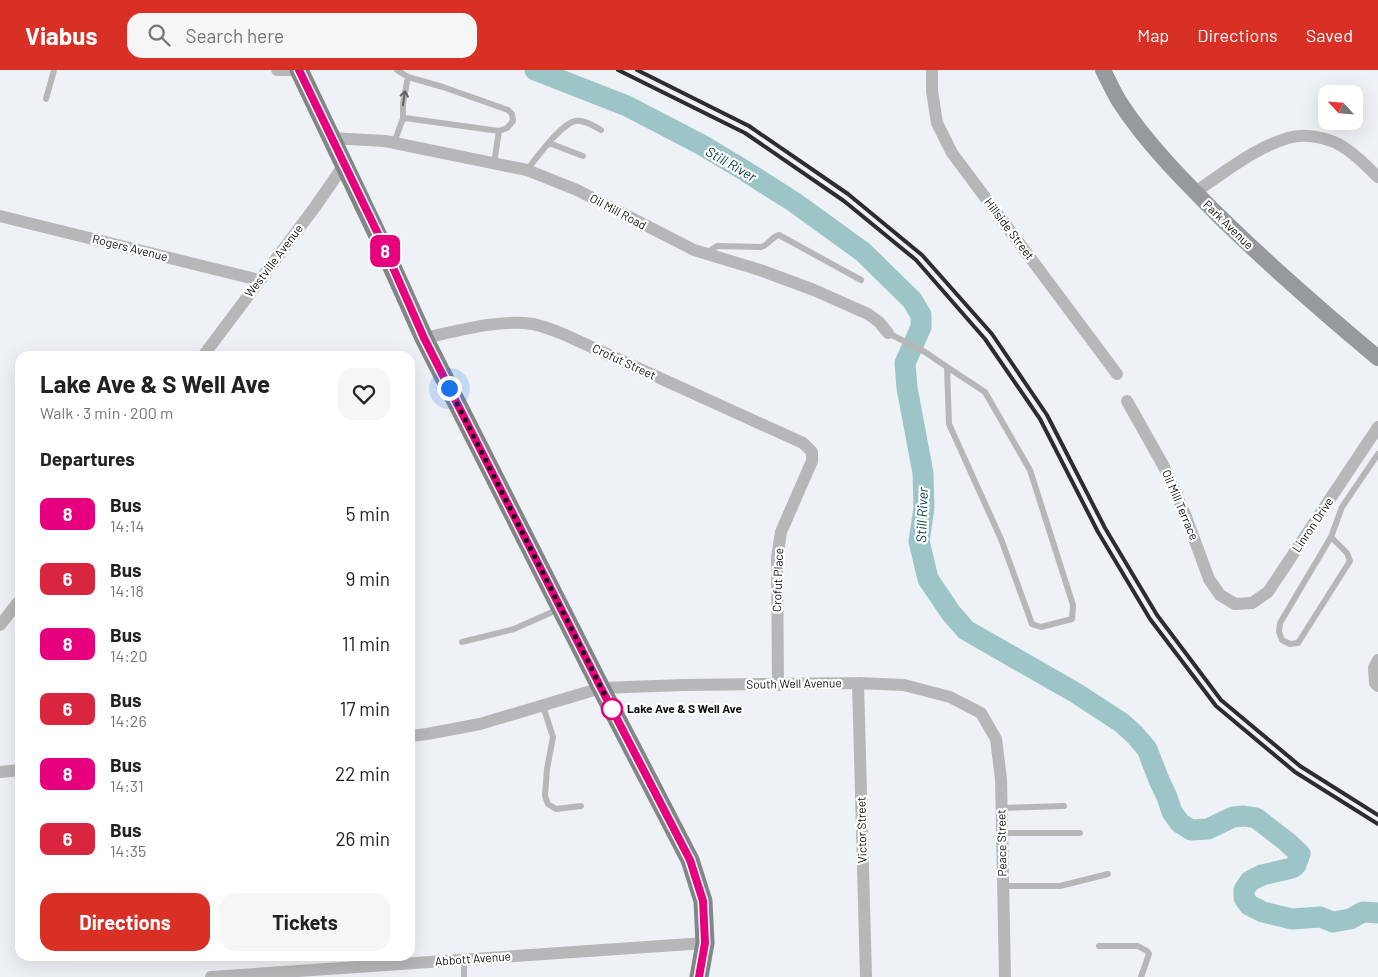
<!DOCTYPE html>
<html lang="en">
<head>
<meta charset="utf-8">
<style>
  :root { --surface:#fff; --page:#f6f6f6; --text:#222; --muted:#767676; --accent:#d93025 }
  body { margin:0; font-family:Barlow,sans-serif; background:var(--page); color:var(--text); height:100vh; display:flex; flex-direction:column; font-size:19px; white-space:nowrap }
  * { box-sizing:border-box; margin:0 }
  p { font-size:16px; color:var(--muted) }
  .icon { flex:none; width:28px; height:28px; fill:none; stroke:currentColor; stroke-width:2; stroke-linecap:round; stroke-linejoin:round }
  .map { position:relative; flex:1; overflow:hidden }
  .drawer { position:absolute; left:15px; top:281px; width:400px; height:610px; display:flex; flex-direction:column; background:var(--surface); border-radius:15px; box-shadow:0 5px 20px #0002 }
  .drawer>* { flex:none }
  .badge { padding:0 10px; border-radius:8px; font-size:18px; line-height:32px }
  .needle { width:32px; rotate:296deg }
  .controls { position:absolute; left:1318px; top:15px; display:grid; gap:10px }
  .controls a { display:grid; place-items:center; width:45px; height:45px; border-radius:10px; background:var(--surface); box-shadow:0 5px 20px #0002; font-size:25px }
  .you { position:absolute; width:25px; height:25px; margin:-12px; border:4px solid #fff; border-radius:50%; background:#1a73e8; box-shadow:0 0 0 8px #1a73e833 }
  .map>.badge { position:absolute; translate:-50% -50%; box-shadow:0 0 0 2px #fff }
  h2 { padding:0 25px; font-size:19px; line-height:45px }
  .round { display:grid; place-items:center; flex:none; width:52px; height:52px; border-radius:15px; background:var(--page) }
  .head { display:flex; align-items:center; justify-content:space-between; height:85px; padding:0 25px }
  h1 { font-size:24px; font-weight:700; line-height:38px }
  .action { display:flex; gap:10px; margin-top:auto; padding:10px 25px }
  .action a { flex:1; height:58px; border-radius:15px; background:var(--accent); color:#fff; font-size:20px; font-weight:700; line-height:58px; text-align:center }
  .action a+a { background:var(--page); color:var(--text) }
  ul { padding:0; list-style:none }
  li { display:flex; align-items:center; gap:15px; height:65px; padding:0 25px }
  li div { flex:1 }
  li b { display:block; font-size:19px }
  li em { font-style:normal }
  li .badge { min-width:55px; font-weight:700; text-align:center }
  header { display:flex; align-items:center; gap:30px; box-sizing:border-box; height:70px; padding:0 25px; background:var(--accent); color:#fff }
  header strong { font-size:24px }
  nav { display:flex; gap:28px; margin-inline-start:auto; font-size:18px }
  .search { width:350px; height:45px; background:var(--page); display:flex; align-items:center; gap:12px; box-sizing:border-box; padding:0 18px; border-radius:15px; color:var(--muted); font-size:19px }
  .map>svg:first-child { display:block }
</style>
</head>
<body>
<header>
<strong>Viabus</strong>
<div class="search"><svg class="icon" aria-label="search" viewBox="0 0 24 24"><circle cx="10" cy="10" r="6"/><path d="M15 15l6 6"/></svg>Search here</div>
<nav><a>Map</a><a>Directions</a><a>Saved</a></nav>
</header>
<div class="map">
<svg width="1378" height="907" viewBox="0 0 1378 907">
  <rect width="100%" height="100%" fill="#eef2f6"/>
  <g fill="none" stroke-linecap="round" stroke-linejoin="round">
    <path stroke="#9dc5c8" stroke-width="21" d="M535,0L627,36L702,75L742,99L794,132L863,182L912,230L921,245V257L905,293L907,318L923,403L924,438L919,471L928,509L951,543L966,560L1076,623L1122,653L1135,665L1147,679L1159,710L1167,727L1172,742L1180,753L1191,760L1208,759L1233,747L1244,746L1256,748L1286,771L1300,784L1296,795L1292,798L1262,805L1250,811L1244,820V828L1249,835L1263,842L1292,849L1320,847L1333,852L1350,849L1363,842L1378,843"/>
    <path stroke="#b5b7b8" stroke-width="6" d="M397,0L408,7L443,17L508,40L512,44L513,51L507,58L499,61
      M46,29L54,0
      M403,50V33L408,7
      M394,73L402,51L405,48L499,61L494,93
      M549,73L583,86
      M527,100C536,88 560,55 575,51C583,49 594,56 601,60
      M709,184L711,180L717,176L761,177C769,175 771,167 779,165L861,210
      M888,263L925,282L947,297L949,354L1001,469L1032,554L1041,557L1072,549L1073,535L1030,400L985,322L947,297
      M1331,467L1347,483L1350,491L1298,573L1290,574L1282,570L1279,562L1280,553Z
      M1331,467L1342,437L1378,384
      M462,572L514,559L559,539
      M543,636L553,667L547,699L545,726L548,734L556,739L581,736
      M1001,738L1064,736
      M1002,763H1080
      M1003,816H1060L1108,804
      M1099,876H1138L1147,881L1149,884L1141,907
      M464,890V907"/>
    <path stroke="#b5b7b8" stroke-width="12" d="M277,0H299
      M932,0V21L937,53L952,83L1117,304
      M331,68L385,71L527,100L577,120L694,180L760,200L814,220L868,244L879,252L888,263
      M1195,122C1224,103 1254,78 1288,68C1303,63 1326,67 1340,75C1355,83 1366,96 1378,107
      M0,146L259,210
      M424,268C458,261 497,249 533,254C543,256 553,260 563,264L803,373L812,382V391L781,462L777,488L778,615
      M203,286L315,137L344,95
      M1127,331L1163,395L1185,444L1209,509L1220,525L1235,534L1252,533L1268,522L1378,357
      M0,555L20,530
      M1378,590L1374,598L1375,613L1378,616
      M858,613L866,907
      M410,666L427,664L480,654L601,618L683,615L858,613L904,615L950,627L981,643L996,669L1001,709L1005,907
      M0,702L20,700
      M211,907L705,873"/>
    <path stroke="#979a9c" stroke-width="16" d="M1103,0C1108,10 1113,21 1119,31C1146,73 1183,110 1219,146C1270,196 1323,242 1378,288"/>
    <path stroke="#828687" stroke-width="19" d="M299,0L379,168L424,268L601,618L690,790L703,831L705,873L699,907"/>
    <path stroke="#2c2d2f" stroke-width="4" d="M618,0L745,63L844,131L916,190L985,269L1040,349L1098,462L1150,549L1216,636L1295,702L1378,754
      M637,0L749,56L848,124L922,185L992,264L1047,345L1105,458L1157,545L1221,630L1300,696L1378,745"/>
  </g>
  <defs><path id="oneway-shaft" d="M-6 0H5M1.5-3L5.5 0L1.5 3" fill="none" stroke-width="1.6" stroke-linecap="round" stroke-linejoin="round" transform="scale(1.25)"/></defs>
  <use stroke="#636466" href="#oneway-shaft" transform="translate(404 28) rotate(-82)"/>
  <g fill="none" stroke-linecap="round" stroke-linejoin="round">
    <defs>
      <path id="line" d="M299,0L380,168L424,268L601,618L690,790L703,831L705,873L699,907"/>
    </defs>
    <use href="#line" stroke="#fff" stroke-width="11"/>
    <use href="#line" stroke="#e6007e" stroke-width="8"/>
    <path stroke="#111214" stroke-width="5" stroke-dasharray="0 9" d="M449,318L612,639"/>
  </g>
  <circle fill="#fff" stroke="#e6007e" stroke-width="2.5" cx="612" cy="639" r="10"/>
  <g text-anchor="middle" stroke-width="4.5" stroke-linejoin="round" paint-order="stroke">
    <g font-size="12" fill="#111214" stroke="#fff">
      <text transform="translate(618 142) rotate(28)" y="4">Oil Mill Road</text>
      <text transform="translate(1228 155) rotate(44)" y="4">Park Avenue</text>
      <text transform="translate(1009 159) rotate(53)" y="4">Hillside Street</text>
      <text transform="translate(130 178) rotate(14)" y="4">Rogers Avenue</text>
      <text transform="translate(274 191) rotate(-53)" y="4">Westville Avenue</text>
      <text transform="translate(624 292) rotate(25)" y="4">Crofut Street</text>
      <text transform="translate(1180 435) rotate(67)" y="4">Oil Mill Terrace</text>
      <text transform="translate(1313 455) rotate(-56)" y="4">Linron Drive</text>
      <text transform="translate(778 510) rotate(-88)" y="4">Crofut Place</text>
      <text transform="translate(794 614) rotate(-1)" y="4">South Well Avenue</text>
      <text transform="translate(862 760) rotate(-91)" y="4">Victor Street</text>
      <text transform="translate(1002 773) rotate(-91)" y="4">Peace Street</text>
      <text transform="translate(473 889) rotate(-4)" y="4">Abbott Avenue</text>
    </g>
    <g font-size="12" font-weight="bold" fill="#111214" stroke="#fff" text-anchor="start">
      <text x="627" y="643">Lake Ave &amp; S Well Ave</text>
    </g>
    <g font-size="14" font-style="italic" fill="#054448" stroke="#fff">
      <text transform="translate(731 94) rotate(30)" y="5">Still River</text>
      <text transform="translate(922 445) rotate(-88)" y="5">Still River</text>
    </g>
  </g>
</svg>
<div class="controls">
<a><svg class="needle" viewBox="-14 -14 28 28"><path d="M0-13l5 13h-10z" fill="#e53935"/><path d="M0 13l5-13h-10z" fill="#767676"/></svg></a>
</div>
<div class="you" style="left:449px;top:318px"></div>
<b class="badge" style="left:385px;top:181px;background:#e6007e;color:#fff">8</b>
<section class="drawer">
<div class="head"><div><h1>Lake Ave &amp; S Well Ave</h1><p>Walk · 3 min · 200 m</p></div><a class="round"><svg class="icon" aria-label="heart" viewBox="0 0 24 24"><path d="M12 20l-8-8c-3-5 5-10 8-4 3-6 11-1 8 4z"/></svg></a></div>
<h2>Departures</h2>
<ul>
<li><span class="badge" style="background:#e6007e;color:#fff">8</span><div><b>Bus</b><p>14:14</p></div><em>5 min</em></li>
<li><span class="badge" style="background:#d7263d;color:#fff">6</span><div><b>Bus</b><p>14:18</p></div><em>9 min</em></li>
<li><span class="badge" style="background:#e6007e;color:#fff">8</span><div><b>Bus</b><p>14:20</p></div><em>11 min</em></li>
<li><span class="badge" style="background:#d7263d;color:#fff">6</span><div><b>Bus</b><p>14:26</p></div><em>17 min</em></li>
<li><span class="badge" style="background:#e6007e;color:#fff">8</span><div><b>Bus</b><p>14:31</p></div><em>22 min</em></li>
<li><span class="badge" style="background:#d7263d;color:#fff">6</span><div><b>Bus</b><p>14:35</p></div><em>26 min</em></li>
</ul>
<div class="action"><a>Directions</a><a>Tickets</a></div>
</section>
</div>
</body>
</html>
